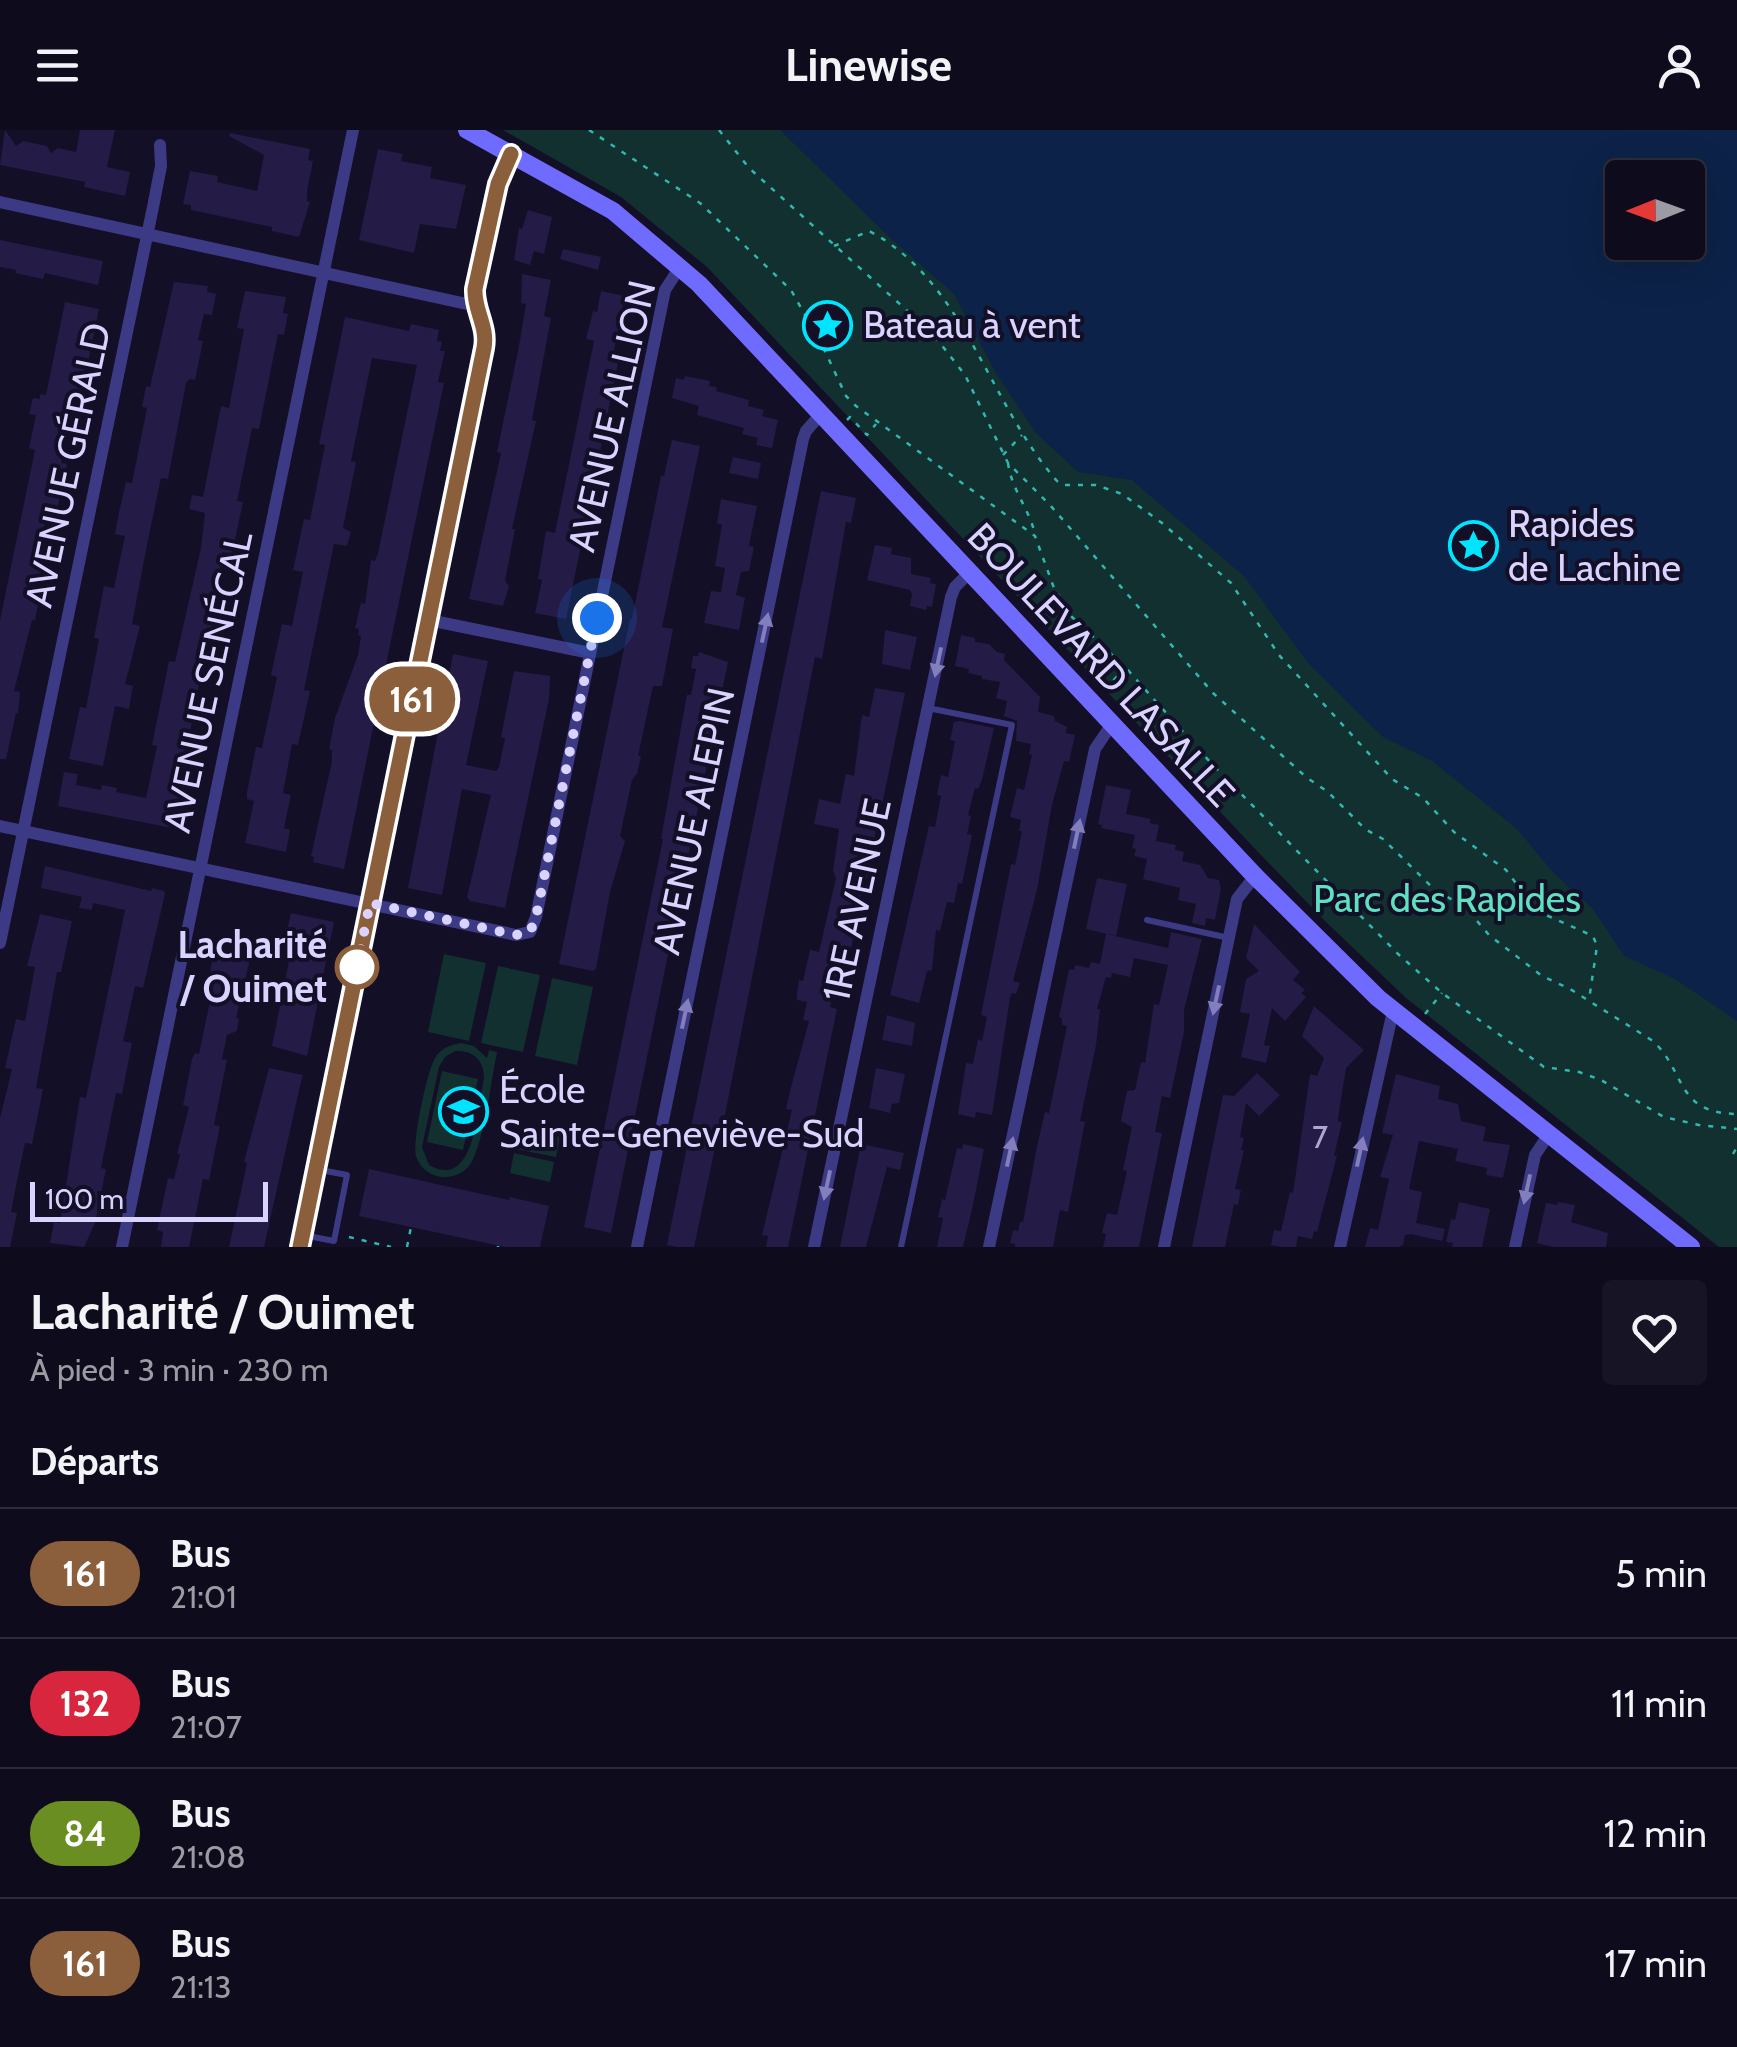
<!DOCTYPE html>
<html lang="fr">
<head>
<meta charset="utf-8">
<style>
  :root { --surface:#0e0b1c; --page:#171425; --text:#f1f3f6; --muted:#9b9ba3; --line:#2e2b3b }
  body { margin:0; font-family:Cabin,sans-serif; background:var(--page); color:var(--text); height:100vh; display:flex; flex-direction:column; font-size:38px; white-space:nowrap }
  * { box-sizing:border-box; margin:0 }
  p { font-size:32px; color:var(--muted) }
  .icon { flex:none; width:55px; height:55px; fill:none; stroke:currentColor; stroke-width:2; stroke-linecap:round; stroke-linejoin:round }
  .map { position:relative; height:1117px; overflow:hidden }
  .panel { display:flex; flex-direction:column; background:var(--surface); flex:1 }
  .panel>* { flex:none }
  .badge { padding:0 20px; border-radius:32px; font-size:35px; line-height:65px }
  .needle { width:65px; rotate:269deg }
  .controls { position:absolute; left:1605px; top:30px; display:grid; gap:20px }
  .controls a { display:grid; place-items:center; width:100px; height:100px; border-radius:10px; background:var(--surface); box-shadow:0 10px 40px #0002,0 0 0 2px var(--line); font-size:50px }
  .scale { position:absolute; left:30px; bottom:25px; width:238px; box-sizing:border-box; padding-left:10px; border:5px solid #d9d4ff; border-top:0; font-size:28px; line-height:35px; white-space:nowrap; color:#d9d4ff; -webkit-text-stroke:8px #130f26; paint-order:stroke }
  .you { position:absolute; width:50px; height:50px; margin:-25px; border:8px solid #fff; border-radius:50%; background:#1a73e8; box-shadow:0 0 0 15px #1a73e833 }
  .map>.badge { position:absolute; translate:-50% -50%; box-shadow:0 0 0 5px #fff }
  h2 { padding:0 30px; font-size:38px; line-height:90px }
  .round { display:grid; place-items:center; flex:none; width:105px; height:105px; border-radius:10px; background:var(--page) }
  .head { display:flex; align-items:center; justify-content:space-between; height:170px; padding:0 30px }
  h1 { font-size:48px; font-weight:700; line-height:75px }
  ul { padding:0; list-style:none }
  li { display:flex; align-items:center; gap:30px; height:130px; padding:0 30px; border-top:2px solid var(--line) }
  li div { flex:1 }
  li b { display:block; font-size:38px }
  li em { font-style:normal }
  li .badge { min-width:110px; font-weight:700; text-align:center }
  header { display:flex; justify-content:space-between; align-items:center; height:130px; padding:0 30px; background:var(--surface); font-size:45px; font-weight:700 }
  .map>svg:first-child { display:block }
</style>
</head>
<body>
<header><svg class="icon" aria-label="menu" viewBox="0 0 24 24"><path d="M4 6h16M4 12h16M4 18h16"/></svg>Linewise<svg class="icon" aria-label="person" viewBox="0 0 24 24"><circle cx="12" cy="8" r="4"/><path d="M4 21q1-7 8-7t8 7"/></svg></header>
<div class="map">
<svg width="1737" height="1117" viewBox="0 0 1737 1117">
  <rect width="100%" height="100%" fill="#130f26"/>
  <path fill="#12302f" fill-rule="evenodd" d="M503,0H1737V1117H1719L1406,868L1327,793L1258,722L707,137L621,67ZM1622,48H1688V112H1622Z
    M444,824L486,833L469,911L428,902Z
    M498,836L540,845L523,922L481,913Z
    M552,848L593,857L577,935L535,926Z
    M461,913L474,916L487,928L489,920L497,922C490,955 487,995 474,1027C464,1054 425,1054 416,1026C412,1012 427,941 435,928C441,918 450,915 461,913ZM455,921C473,920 484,930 484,948C478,976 475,1062 429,1035L422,1017L439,937L445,927Z
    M442,941L478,949L463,1020L427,1012Z
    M520,999L560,1007L556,1027L515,1019Z
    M514,1023L554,1032L550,1052L510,1043Z"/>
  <path fill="#0c2248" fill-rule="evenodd" d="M780,0H1737V891L1675,849L1624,826L1593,779L1552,741L1516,698L1432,631L1383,607L1308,533L1244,446L1132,350L1078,342L1036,303L996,243L954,164L886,104ZM1622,48H1688V112H1622Z"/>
  <path fill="#241b47" d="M5,0L16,16L23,11L47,16L51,23L58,18L76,22L80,0H115L107,37L130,42L125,66L84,57L85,52L0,35Z
    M230,3L310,19L308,30L313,31L307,61V71L310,72L299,107L272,101V97L191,80V75L183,74L190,41L218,46L217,52L257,61L264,25L229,6Z
    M378,19L403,24L401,31L432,37L430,48L466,55L456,99L420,94L414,123L359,110Z
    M528,80L552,87L544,124L534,121L530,135L514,130L519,98L522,99Z
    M0,110L103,131L98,155L45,143L43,149L15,143L16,140L0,137Z
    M563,119L601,127L598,140L560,129Z
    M522,144L551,150L544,186L551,188L532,290L536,291L512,399H515L505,451L509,456L503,476L469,469L501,323L497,322L519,216L526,174L521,173Z
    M174,152L208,156L207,162L216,164L212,185L204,184L198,210L203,211L195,250L190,249L186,253L168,349L161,348L148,410L132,494L140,496L125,554L133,556L129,579L115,576L103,636L69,629L80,577L86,578L99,509L94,508L104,456L114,458L125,406L115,404L119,382L126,352L132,353L147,278L142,277L146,256L150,257Z
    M245,161L286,167L283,183L288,184L284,205L278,204L259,299L252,298L237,371L243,372L232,424L223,422L213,475L221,477L211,529L204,528L190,602L195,603L181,670L183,676L178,699L58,676L64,642L78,644L76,655L101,660L102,655L117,658L116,662L146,668L157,616L152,615L169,531L175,532L201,418L205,383L189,379L192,365L203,367L221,276L229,278L244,199L237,198Z
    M601,161L625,166L613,226L619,228L566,489L535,483L542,450L538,449L546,401L555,403L594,211L586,209L593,181L597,182Z
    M65,172L99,179L82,262L76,261L67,306L61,333L67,334L56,385L47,384L36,437L45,439L35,490H32L14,561L20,562L18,584L16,583L6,629H0V490L35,320L29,318L36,285L29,284L33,268L40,269V264L46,265Z
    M345,187L409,201L411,194L439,200L437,211L442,212L440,221H445L438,252L444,253L344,739L313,732L314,727L311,726L332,631V620L329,619L335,588L358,525L361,506L358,505L359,499L355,498L361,473L365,474L371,430L375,431L378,423L417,235L372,228L351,331L356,332L343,398L351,402L347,416L334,414L304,560L310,561L298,615L292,614L283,663L291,665L284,698L290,700L286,722L245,713L254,671L247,669V662L256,617L262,618L268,589L277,547L271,545L282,494L292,496L303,442L293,440L304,389L310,390L325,315L319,314Z
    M685,246L710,251L709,256L717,257L716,261L749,270L748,276L764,280L762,286L778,290L772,318L756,315L758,308L742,304L744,298L697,285L699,276L672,268L676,248L684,250Z
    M672,310L700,316L662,497L673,499L662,556H653L638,626H641L637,644L632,650L620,706L625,711L610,762L596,839L593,841L559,834L630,489H632L661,346H664Z
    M733,327L761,333L758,349L729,343Z
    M821,361L856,368L851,393L846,392L822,529L815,527L725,985H722L694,1117H677L667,1115Z
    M721,369L757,376L749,416L754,417L749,441L741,442L736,465L745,468L739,500L704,493L711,461L721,462L725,438L715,436L722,395L717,393Z
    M875,415L892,418L891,424L911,428V444L931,448L930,453L936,454L932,477L927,476L926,480L910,476L912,464L910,460L867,450Z
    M885,500L917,507L910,540L882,534Z
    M961,505L975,508V512L989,514L997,522L1005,524L1004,530L1040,567L1038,582L1054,586L1055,591L1067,597L1066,603L1075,605L1069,632L1064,631L1052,675L1037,760L1013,851L1020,853L1016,864L1012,863L1010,868L992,985L976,982L975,988L958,984L966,933L973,934L978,909L982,911L987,887L981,885L1011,734L1015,735L1022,701H1019L1021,690L1010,687L1017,658L1024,660L1032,625L1029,624L1031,614L1016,611L1017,591L1004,586L1007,571L996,568L1000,552L982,549V546L968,543L969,539L955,536Z
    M699,522L728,532L611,1103L584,1097L663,709H661L681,597L687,565H691L696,539L691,538L693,526H698Z
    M453,524L488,531L466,635L496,641L499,637L505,608L501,607L514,541L550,546L549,569L505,778L470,771L467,767L491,665L462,659L442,765L408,758Z
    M875,558L905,563L901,583L882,675L878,674L873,698L876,699L873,717L861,734L870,736V742L864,753L844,854L835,853L830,877L837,879L788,1117H766L768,1106L762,1105L792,980L786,979L791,957L809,891L803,890L807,872L797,870V863L799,850L803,851L810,820L819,822L836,748L833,741L839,699L814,694L819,669L840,674L846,644L854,646L862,585L869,587Z
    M960,591L994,598L982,650L978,659L975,658L968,685L971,686L967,704L972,705L962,754L958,753L954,773L947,772L940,801L936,800L932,840L927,841L919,873L890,865L929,696L935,697L941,666L937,665L941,645L948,647L955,611L950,610L954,592Z
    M1106,655L1131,660L1126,684L1151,689L1150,693L1159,695L1156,711L1176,715L1175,720L1184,722L1182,731L1200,735L1208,748L1219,750L1221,759L1215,790L1206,788L1205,796L1192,793L1196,774L1178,770L1180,758L1143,749L1147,729L1134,726L1136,719L1132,718L1135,705L1101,698L1102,695L1098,694Z
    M45,736L151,761L152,758L164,761L165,764L143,858L135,856L123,911L132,913L122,964L116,963L101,1038L106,1039L95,1093L84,1117L50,1113L54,1092L60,1093L80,967L86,968L125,780L93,773L92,780L79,778L82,767L41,758Z
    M1097,748L1127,754L1116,806L1086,799Z
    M291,783L334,792L307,926L272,916L288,836L292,810L285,809Z
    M40,784L72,791L61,842H57L36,958L43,959L32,1014L25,1013L17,1051L11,1082L17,1083L10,1117H0V988L12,939L5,938L16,889L25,891L35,837L27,836Z
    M1254,794L1300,842L1293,850L1305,860L1301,863L1306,867L1285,891L1272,878L1264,915L1270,916L1266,933L1241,927L1250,884L1240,882L1246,849L1259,841L1246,828Z
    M1171,802L1202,809L1184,880V902L1170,968L1162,966L1155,1002L1162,1003L1139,1117H1103L1106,1104L1102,1103L1107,1083L1117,1085L1127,1041L1123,1040L1132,997L1121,991L1124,975L1127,961L1135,960L1141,932L1145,933L1154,874L1159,875L1168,835L1134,828L1130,847L1112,843L1111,848L1106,847L1097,879H1100L1096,915L1080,991L1085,992L1068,1082L1060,1080L1053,1117H1015V1114L1010,1113L1013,1100L1018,1101L1020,1092H1023L1037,1016L1045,982L1049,983L1067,896L1062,895V888L1059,887L1069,839L1074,840L1075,835L1089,838L1091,832L1100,834L1106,804L1168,818Z
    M215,818L251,825L236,888L239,889L237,901L227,905L222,929L227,930L214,995L220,996L209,1050L203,1049L189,1117H161L163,1102L157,1100L168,1048L174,1049L180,1024H177L189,977L183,975L192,929L195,923L199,924L210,871L204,870Z
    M1314,876L1364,920L1346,938L1339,982L1338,991L1342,992L1334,1026H1337L1317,1102L1314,1101L1312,1109L1298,1106L1296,1117H1281L1271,1115L1274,1100L1281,1101L1290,1062L1293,1063L1310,944L1317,946L1324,928L1302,906Z
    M887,885L915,893L912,916L882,910Z
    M269,938L303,945L300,956L264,1117H229L247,1033L244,1032Z
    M876,938L905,944L899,973L892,974L890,983L869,978Z
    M1257,943L1280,965L1259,986L1246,973L1240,1007L1244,1008L1241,1020H1244L1235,1059L1241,1060L1238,1075L1234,1074L1225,1117H1192L1223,965L1234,966Z
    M1396,944L1440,956L1438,969L1458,974L1461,991L1486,997L1483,1011L1510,1015L1503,1048L1486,1045L1487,1038L1455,1031L1458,1019L1419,1011L1409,1059L1422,1062L1416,1093L1445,1099L1442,1111L1411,1104L1405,1105L1403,1115L1399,1117H1365L1370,1098L1378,1100L1389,1049L1380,1047L1393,1005L1382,1003Z
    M861,1014L904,1023L900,1040L887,1037L866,1117H840Z
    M963,1014L984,1019L973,1075L963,1117H937L943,1088L938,1087L942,1069L945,1070L957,1018L962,1019Z
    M369,1039L509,1070L510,1067L549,1076L540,1117H505L359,1086Z
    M1459,1072L1490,1079L1482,1117H1452L1453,1113L1446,1112L1451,1089L1455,1090Z
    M1558,1072L1575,1075L1571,1092L1608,1103L1606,1117H1553L1537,1113L1546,1073L1557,1075Z"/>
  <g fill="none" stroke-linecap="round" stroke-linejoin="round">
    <path stroke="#2fb8b0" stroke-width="2.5" stroke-dasharray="5 8" stroke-linecap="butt" d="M589,0L700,73L791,160L823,217L846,266L856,276L1035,406L1054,458L1072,487L1126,538L1210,632L1398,824L1442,863L1544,937L1579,942L1601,950L1664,987L1699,995L1737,999
      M719,0L749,38L933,204L965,245L1008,333L1050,375L1213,563L1306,647L1328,662L1365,699L1383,709L1434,759L1466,778L1489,805L1542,846L1570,859L1653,911C1687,943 1675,983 1737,984
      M834,116L869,101C964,150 989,274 1057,351L1063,355H1096L1122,364L1162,393L1231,453L1279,525L1392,649L1423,668L1454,702L1506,740L1537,781L1593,806L1597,816L1589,870
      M847,290L850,287L867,305L876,294
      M1003,325L1022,305
      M1008,333C1011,358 1029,379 1035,404
      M1104,559L1123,541
      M1425,884L1442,863
      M1733,1024L1737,1017
      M349,1107L391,1117
      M407,1117L411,1097
      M498,1117V1116"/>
    <path stroke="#3d3a85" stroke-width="6" d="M1147,790L1229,808
      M303,1105L334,1111L347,1045L315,1039
      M901,1117L1012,595L928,578"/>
    <path stroke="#3d3a85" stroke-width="12" d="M0,72L476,176
      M429,490L590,523
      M0,696L516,805L530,802L536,787L665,160L680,137
      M0,813L153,77L161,36L160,15
      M122,1117L353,0
      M299,1117L484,218C487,196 474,181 475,159L498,54L511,24
      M637,1117L803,309L806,301L821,284
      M814,1117L951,467L955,457L970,442
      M989,1117L1095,619L1112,594
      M1164,1117L1237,769L1255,746
      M1340,1117L1393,881
      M1515,1117L1535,1025L1549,1004"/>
    <path stroke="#6f6bff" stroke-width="18" d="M467,0L613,81L699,154L1255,746L1378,868L1691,1117"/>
  </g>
  <defs><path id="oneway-solid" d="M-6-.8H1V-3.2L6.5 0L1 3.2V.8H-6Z" transform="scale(2.5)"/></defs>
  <g fill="#837fbc">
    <use href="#oneway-solid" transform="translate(765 498) rotate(-78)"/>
    <use href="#oneway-solid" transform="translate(938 532) rotate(102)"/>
    <use href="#oneway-solid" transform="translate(1077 704) rotate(-78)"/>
    <use href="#oneway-solid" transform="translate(1216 870) rotate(102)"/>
    <use href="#oneway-solid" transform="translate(685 884) rotate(-78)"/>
    <use href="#oneway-solid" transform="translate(1010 1022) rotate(-78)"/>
    <use href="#oneway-solid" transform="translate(1360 1022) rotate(-78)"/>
    <use href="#oneway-solid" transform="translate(827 1055) rotate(102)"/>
    <use href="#oneway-solid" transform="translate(1527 1059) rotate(102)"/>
  </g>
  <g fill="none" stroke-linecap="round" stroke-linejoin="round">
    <defs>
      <path id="line" d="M300,1117L484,218C488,196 474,181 475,159L498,54L511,24"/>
    </defs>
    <use href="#line" stroke="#fff" stroke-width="22"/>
    <use href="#line" stroke="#8b5e3c" stroke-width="15"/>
    <path stroke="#d9d4ff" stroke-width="10" stroke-dasharray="0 18" d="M357,837L370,773L516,805L530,802L536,787L597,488"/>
  </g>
  <defs>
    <symbol id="sight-ring" viewBox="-11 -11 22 22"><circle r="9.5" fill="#130f26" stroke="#00e5ff" stroke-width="1.5"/><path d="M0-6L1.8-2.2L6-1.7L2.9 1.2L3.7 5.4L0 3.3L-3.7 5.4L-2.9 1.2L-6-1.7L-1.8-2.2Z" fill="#00e5ff"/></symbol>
    <symbol id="school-ring" viewBox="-11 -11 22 22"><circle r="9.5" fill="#130f26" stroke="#00e5ff" stroke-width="1.5"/><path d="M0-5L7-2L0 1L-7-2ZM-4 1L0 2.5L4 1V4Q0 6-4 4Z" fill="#00e5ff"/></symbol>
  </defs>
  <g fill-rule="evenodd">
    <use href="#sight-ring" x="800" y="168" width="55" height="55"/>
    <use href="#sight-ring" x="1446" y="388" width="55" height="55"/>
    <use href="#school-ring" x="436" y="954" width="55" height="55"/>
  </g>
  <circle fill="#fff" stroke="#8b5e3c" stroke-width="5" cx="357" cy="837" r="20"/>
  <g text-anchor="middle" stroke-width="8" stroke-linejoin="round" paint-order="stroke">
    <g font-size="32" fill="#aca6d1">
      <text x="1320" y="1018">7</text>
    </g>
    <g font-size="38" fill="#d9d4ff" stroke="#130f26" text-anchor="start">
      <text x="863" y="208">Bateau à vent</text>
      <text x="1508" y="407">Rapides<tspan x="1508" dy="44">de Lachine</tspan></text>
      <text x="499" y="973">École<tspan x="499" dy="44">Sainte-Geneviève-Sud</tspan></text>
    </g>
    <g font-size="38" fill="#d9d4ff" stroke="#130f26">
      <text transform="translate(612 286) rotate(-77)" y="13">AVENUE ALLION</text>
      <text transform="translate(68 335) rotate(-78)" y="13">AVENUE GÉRALD</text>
      <text transform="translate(1101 535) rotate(47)" y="13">BOULEVARD LASALLE</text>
      <text transform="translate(208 552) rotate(-78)" y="13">AVENUE SENÉCAL</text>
      <text transform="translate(694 691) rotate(-78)" y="13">AVENUE ALEPIN</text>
      <text transform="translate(857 770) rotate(-78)" y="13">1RE AVENUE</text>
    </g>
    <g font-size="38" fill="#5fe0c0" stroke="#130f26">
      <text x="1447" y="782">Parc des Rapides</text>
    </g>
    <g font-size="38" font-weight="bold" fill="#d9d4ff" stroke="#130f26" text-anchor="end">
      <text x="327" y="828">Lacharité<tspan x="327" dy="44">/ Ouimet</tspan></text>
    </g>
  </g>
</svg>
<div class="controls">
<a><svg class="needle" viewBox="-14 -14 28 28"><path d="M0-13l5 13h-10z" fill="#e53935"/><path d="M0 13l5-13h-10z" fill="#9b9ba3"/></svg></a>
</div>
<div class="scale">100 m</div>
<div class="you" style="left:597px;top:488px"></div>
<b class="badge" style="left:412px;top:569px;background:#8b5e3c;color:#fff">161</b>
</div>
<section class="panel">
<div class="head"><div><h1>Lacharité / Ouimet</h1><p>À pied · 3 min · 230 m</p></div><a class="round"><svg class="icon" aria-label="heart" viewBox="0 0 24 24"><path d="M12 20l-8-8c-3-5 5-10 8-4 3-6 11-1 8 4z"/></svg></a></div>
<h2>Départs</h2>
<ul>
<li><span class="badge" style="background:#8b5e3c;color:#fff">161</span><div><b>Bus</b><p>21:01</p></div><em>5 min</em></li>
<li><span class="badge" style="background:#d7263d;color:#fff">132</span><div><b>Bus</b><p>21:07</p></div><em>11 min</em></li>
<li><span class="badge" style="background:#6b8e23;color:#fff">84</span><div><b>Bus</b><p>21:08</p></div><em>12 min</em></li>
<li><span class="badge" style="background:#8b5e3c;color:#fff">161</span><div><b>Bus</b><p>21:13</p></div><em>17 min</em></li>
</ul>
</section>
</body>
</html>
